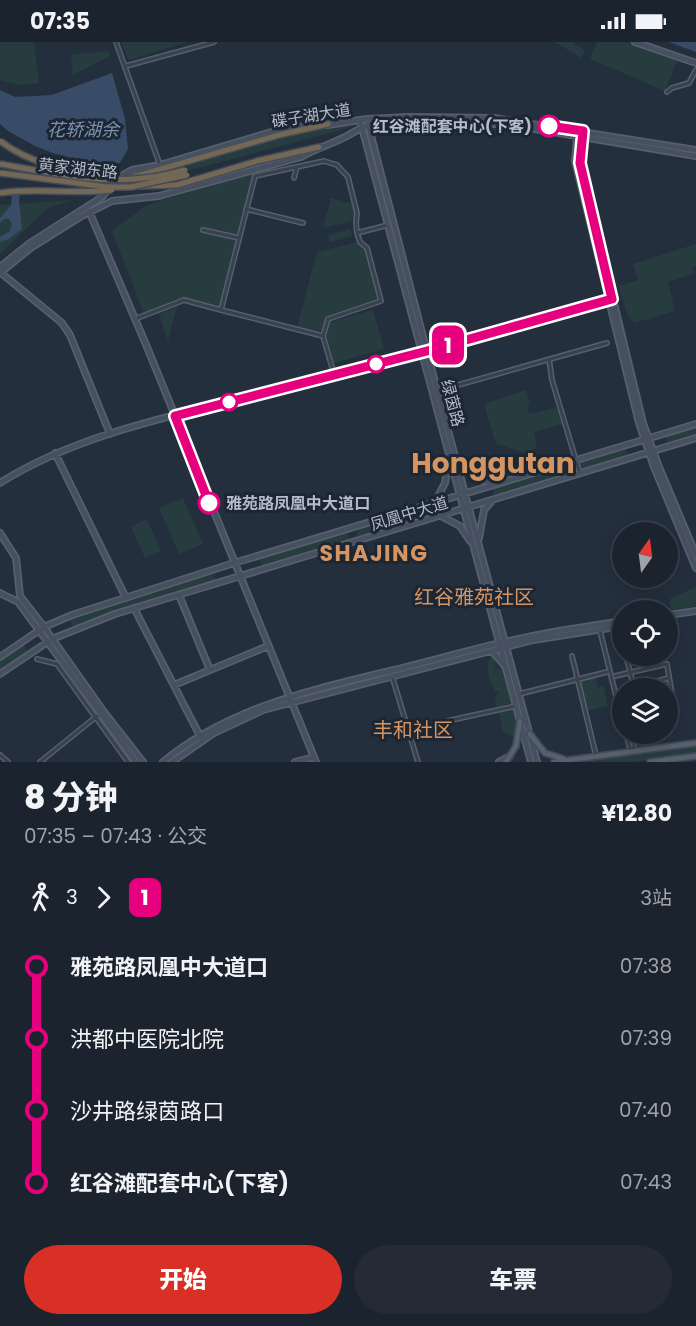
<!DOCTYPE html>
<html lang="zh">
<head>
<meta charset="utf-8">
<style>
  :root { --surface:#1b232e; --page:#242b36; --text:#f1f3f6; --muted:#a0a4aa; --line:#39404a; --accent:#d93025 }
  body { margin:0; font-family:Poppins,"Noto Sans SC",sans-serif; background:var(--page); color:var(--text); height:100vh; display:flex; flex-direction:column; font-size:22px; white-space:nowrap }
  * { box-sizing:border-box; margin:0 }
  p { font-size:20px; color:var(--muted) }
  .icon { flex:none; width:33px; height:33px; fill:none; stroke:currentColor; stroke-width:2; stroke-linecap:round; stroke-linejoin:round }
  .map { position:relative; height:720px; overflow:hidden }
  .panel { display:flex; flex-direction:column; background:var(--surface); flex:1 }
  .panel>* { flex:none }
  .badge { padding:0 12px; border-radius:9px; font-size:21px; line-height:39px }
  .needle { width:39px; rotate:14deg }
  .fabs { position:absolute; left:612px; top:480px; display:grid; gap:12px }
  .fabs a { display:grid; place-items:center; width:66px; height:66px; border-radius:50%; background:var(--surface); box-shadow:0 3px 15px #0003,0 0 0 2px var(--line); font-size:30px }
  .map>.badge { position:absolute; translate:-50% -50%; box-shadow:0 0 0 3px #fff }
  .legs { display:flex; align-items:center; gap:9px; height:66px; padding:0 24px; font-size:20px }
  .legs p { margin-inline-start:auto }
  .head { display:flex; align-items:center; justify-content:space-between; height:102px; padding:0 24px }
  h1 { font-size:33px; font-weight:800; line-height:45px }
  .primary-button { display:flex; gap:12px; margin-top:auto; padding:12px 24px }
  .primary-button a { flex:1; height:69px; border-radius:36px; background:var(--accent); color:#fff; font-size:24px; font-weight:800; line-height:69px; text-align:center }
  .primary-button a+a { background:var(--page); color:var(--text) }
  ul { padding:0 24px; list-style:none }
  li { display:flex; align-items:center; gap:21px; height:72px; font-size:22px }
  li i { display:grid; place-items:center; width:9px; height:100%; margin:0 8px; background:currentColor }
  li i::after { content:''; width:15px; height:15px; margin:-8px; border:4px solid; border-radius:50%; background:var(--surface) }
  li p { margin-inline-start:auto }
  li:first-child i { background:linear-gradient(#0000 50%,currentColor 0) }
  li:last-child i { background:linear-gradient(currentColor 50%,#0000 0) }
  .status { display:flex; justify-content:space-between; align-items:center; height:42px; padding:0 30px; background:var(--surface); direction:ltr }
  .status svg { height:16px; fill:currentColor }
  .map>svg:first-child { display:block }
</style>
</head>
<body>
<div class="status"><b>07:35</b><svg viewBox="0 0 49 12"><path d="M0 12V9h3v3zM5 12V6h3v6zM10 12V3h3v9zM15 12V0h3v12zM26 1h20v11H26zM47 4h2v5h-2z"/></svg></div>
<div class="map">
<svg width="696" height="720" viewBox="0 0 696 720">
  <rect width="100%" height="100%" fill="#242f3e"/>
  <path fill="#263c3f" d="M0,0H34L39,41L20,43L0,38Z
    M121,0H187L130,18L128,17Z
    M555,0H574V2L585,8L581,16Z
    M597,0H631L677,19L665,49L590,17Z
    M108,9L110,14L73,33L71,13Z
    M348,82V86L188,129L185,122L303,89Z
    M255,130L220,265L188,257L144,272L112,189L147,163Z
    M331,156L353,162L355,167L352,179L323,186Z
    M74,158L48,166L0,212V163Z
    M350,187L352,194L330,200L328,193Z
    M358,200L365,207L378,257L326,276L322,288L319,289L297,285L317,210Z
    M696,202V224L692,225L694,232L668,240L675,269L634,281L628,274L618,244L638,238L633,222Z
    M177,264L168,299L159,272Z
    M373,268L384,307L331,322L325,297L330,280Z
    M526,348L530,362L527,364L529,372L558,365L563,382L534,390L537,403L530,412L496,402L484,362Z
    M696,385V394L670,402L667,401L666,394Z
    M626,407L628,415L494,455L492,447Z
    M183,456L203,502L179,512L159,466Z
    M433,465L437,471L435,473L361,495L357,494L356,490L360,487Z
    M147,477L161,509L145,516L131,485Z
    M344,491L348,492L349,497L346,500L262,524L260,519L262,516Z
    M212,532L216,537L215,539L103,574L75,585L72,584L70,578L90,569Z
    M696,545V564L670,568V557Z
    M23,602L28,609L0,629V618Z
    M492,612L496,616L495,624L496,628L502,625L511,661L496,665L495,655L500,650L495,649C489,638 484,623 492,612Z
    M595,634L598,646L604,644L608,664L586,669L578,637Z
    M514,666L518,679L515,695L503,690L499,670Z
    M696,704V711L634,720H583Z"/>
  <path fill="#394c67" d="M669,0H696V10Z
    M112,31L125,77L128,107L115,129L23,137L19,158L22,187L9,197L0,200V195L10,189L12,182L9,177H5L0,181V176L11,163L13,138L0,139V48L15,55L52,53Z"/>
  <path fill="#242f3e" d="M0,82L8,89L35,104L53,111L95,122L123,121L116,132L26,139L23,152L9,153L10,141L0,142Z"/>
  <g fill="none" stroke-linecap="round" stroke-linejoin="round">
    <defs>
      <path id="street" d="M116,0L160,123
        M126,24L214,0
        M667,50L672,46L689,41L696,28
        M294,136L297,125
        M246,167L303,181
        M203,188L239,196
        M357,191L360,200L367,206L381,259L328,277L323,294L221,268L255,134L324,119L337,123L348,135L357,171L356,181L357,191L388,183
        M135,277L184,258L221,268
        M323,294L334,332
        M549,317L552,338L580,432
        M437,349L607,301
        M619,584L622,600
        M601,587L600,589L622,678
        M572,614L596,714
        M626,614L634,645
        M37,617L57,622L128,720
        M392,634L418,720
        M615,634L667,622L674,665L668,669
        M631,646L669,636
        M616,651L622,649
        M519,652L607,630
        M447,679L516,664
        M626,692L631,710
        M632,710L637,692
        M0,713L8,720
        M40,720L97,674"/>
      <path id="secondary" d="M635,0L696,21
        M360,78L531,720
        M368,82L428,314L537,720
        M327,83L367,77L409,75L494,76L696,108
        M582,93L580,121L643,381L659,425L696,513
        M577,94L575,119L639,381L654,425L696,526
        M89,169L147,305L316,720
        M0,225L30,201L102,155L118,136L132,128L160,123L285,86L309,84
        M0,230L62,281L70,293L110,392
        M0,231L32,205L80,175L112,159L159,154L301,115C316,106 332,102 347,94C353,91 358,87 364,85C410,73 469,80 517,84L696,114
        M55,411L126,556
        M458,418L471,432L492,442
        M0,441C80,390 187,371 279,347C390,318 501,287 612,257
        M435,460L445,441L449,417
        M441,474L460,484L470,499
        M0,491L16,516L20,554L44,585L104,670L143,720
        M479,496L484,468L491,460
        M0,551L18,560L136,720
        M179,553L210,628
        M134,566L201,696
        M668,573L696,569
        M492,609L504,623
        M0,615L44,585L72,573L234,521L696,382
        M0,632L52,597L115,572L696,396
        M174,643L268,604
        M163,720C230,665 312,648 394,628C439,617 483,604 528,595C559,588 591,584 622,579
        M172,720L214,691L263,668L533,598L622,584
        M295,720L314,715
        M499,720L510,714"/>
      <path id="primary" d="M530,692L545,711L564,717
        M506,720L516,704L520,679
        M554,720L696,701
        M650,720L696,714"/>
      <path id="highway" d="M130,136L279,93L328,82
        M141,144L177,143L257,119L319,105"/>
    </defs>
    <use href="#street" stroke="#565f6c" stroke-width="6"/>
    <use href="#secondary" stroke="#565f6c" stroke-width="8"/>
    <use href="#primary" stroke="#414a57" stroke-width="8"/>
    <use href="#highway" stroke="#434c59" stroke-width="8"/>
    <use href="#street" stroke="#38414e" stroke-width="3"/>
    <use href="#secondary" stroke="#465061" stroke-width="4.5"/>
    <use href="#primary" stroke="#56606e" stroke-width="4.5"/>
    <use href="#highway" stroke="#746855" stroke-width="5"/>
    <defs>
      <path id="highway-bridge" d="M0,99C32,123 64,127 102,133
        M0,122C47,130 96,142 144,136C158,135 172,131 185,128
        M0,131L107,145H131L187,133
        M0,151C37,145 75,153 112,148"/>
    </defs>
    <use href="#highway-bridge" stroke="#434c59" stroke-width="8" stroke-linecap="butt"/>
    <use href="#highway-bridge" stroke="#746855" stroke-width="5"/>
  </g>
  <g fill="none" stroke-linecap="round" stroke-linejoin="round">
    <defs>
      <path id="line-1" d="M209,461L175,374L427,309L612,257L580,121L583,89L549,84"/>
    </defs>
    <use href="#line-1" stroke="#fff" stroke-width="14"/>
    <use href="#line-1" stroke="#e6007e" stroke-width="9"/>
  </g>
  <g fill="#fff" stroke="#e6007e" stroke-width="3">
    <circle cx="549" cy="84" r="10"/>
    <circle cx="376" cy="322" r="8"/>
    <circle cx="229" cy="360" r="8"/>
    <circle cx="209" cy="461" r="10"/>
  </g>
  <g text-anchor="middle" stroke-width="6" stroke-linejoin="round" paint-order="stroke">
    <g font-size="16" fill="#b4bcc9" stroke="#1d2633">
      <text transform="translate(311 73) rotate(-9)" y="6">碟子湖大道</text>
      <text transform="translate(78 126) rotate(6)" y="6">黄家湖东路</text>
      <text transform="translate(453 361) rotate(75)" y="6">绿茵路</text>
      <text transform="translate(409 471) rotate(-17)" y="6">凤凰中大道</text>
    </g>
    <g font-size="16" font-weight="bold" fill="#b4bcc9" stroke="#1d2633" text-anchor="end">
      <text x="532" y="90">红谷滩配套中心(下客)</text>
      <text x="226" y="467" text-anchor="start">雅苑路凤凰中大道口</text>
    </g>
    <g font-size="18" font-style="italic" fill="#7c92b1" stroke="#1d2633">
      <text x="83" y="94">花轿湖余</text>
    </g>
    <g font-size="20" fill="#d59563" stroke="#1d2633">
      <text x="474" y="562">红谷雅苑社区</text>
      <text x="413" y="695">丰和社区</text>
    </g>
    <g font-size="22" font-weight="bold" letter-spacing="1.5" fill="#d59563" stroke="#1d2633">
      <text x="374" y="519">SHAJING</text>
    </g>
    <g font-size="28" font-weight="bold" fill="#d59563" stroke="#1d2633">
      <text x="493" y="431">Honggutan</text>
    </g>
  </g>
</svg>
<div class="fabs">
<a><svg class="needle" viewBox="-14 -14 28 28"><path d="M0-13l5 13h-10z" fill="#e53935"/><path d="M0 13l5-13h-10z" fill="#a0a4aa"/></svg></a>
<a><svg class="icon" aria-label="locate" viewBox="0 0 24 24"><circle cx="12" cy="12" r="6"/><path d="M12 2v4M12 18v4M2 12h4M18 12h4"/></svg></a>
<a><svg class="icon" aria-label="layers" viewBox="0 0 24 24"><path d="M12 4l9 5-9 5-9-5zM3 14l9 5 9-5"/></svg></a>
</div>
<b class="badge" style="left:448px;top:303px;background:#e6007e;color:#fff">1</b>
</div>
<section class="panel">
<div class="head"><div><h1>8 分钟</h1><p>07:35 – 07:43 · 公交</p></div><b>¥12.80</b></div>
<div class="legs"><svg class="icon" aria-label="walk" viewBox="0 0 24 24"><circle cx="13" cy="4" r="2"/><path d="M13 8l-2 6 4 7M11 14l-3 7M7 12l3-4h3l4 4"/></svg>3<svg class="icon" aria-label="forward" viewBox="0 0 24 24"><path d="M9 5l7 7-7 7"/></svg><b class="badge" style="background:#e6007e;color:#fff">1</b><p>3站</p></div>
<ul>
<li><i style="color:#e6007e"></i><b>雅苑路凤凰中大道口</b><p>07:38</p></li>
<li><i style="color:#e6007e"></i><span>洪都中医院北院</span><p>07:39</p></li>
<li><i style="color:#e6007e"></i><span>沙井路绿茵路口</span><p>07:40</p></li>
<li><i style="color:#e6007e"></i><b>红谷滩配套中心(下客)</b><p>07:43</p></li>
</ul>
<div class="primary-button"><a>开始</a><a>车票</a></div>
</section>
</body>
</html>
